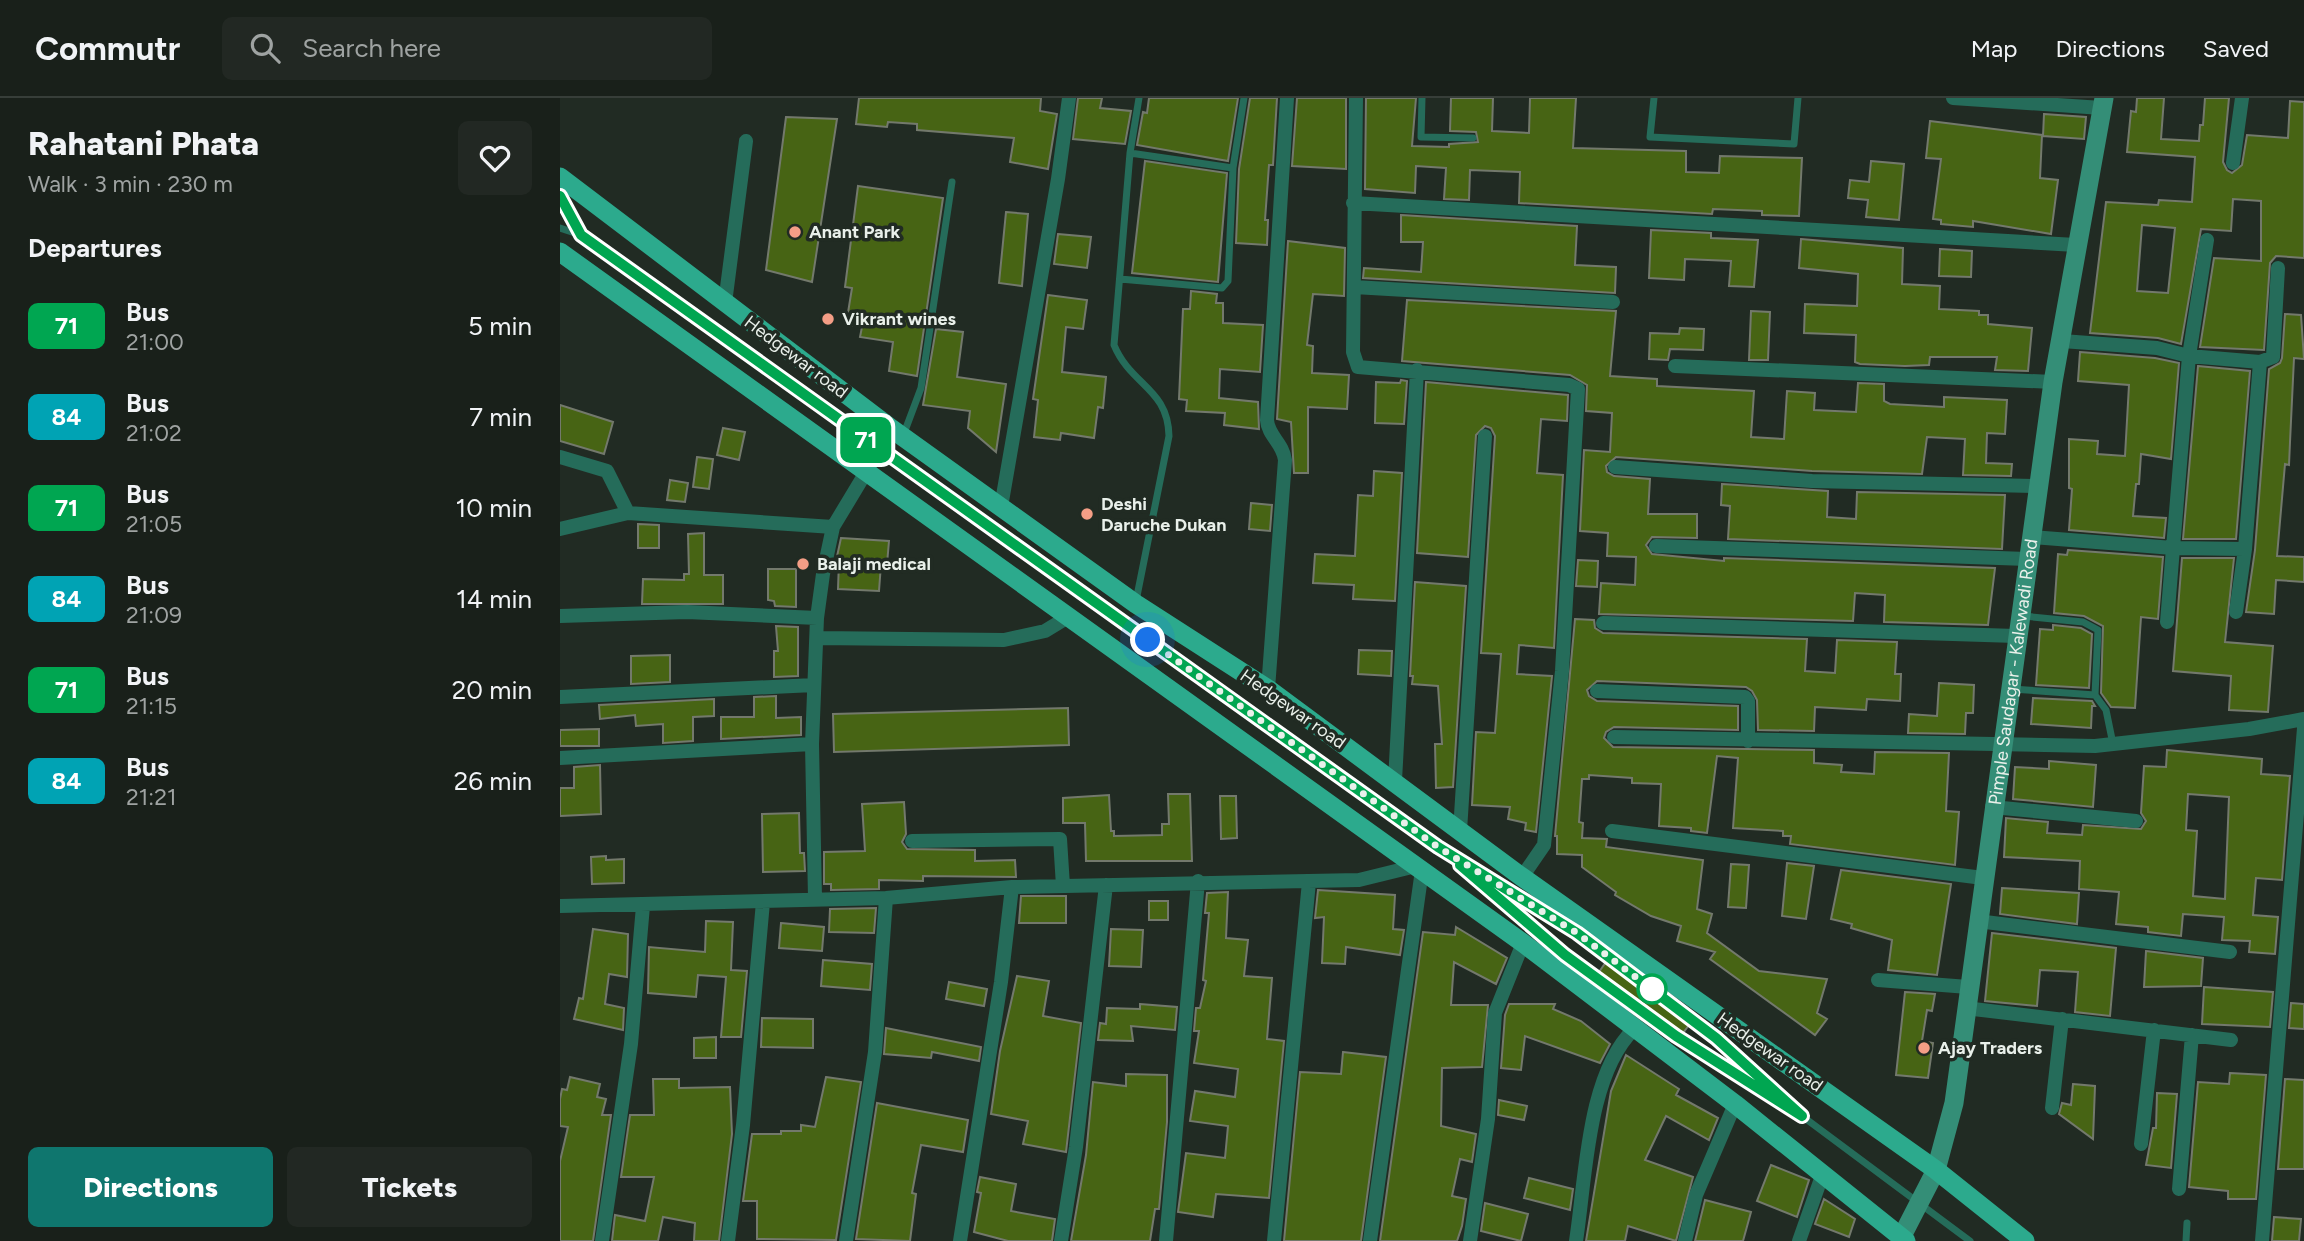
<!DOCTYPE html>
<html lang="en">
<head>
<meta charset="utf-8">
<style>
  :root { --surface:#19201a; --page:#222823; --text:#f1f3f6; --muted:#9fa3a2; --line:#373e39; --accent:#0f766e }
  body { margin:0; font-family:Figtree,sans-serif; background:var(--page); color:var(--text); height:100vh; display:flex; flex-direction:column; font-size:26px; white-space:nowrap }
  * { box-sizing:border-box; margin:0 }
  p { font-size:23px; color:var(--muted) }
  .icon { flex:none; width:38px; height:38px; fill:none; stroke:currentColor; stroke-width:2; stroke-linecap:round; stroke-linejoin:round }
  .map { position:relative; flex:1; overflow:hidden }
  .side { display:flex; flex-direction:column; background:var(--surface); width:560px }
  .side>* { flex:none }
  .badge { padding:0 14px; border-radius:10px; font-size:24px; line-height:46px }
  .you { position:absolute; width:35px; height:35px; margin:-18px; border:5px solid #fff; border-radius:50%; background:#1a73e8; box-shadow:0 0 0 10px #1a73e833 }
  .map>.badge { position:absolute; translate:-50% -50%; box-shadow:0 0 0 4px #fff }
  h2 { padding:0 28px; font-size:26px; line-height:63px }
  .round { display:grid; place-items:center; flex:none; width:74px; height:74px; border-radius:10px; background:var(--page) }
  .headline { display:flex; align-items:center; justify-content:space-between; height:119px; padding:0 28px }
  h1 { font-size:33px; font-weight:800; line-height:52px }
  .cta { display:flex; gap:14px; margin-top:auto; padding:14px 28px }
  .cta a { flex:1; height:80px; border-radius:10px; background:var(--accent); color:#fff; font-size:28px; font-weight:800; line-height:80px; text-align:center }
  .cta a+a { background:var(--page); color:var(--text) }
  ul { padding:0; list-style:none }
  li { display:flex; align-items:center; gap:21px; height:91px; padding:0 28px }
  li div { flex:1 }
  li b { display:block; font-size:26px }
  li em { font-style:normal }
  li .badge { min-width:77px; font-weight:700; text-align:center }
  header { display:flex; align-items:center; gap:42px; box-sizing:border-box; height:98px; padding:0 35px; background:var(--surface); border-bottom:2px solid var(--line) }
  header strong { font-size:33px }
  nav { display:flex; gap:38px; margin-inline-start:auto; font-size:24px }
  .search { width:490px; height:63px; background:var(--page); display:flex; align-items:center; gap:18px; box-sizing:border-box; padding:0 24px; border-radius:10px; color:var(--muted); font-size:26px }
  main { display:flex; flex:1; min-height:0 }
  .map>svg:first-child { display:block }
</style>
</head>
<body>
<header>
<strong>Commutr</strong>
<div class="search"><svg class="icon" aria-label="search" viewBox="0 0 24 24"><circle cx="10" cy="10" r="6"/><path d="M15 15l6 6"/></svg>Search here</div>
<nav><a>Map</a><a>Directions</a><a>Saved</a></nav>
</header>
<main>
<section class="side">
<div class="headline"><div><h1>Rahatani Phata</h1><p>Walk · 3 min · 230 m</p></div><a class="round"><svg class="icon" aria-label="heart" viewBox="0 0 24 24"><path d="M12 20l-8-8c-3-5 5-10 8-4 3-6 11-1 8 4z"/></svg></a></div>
<h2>Departures</h2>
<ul>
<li><span class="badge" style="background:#00a651;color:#fff">71</span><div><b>Bus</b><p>21:00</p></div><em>5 min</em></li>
<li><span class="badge" style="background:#00a3b4;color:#fff">84</span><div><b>Bus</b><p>21:02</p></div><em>7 min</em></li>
<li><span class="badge" style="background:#00a651;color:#fff">71</span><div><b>Bus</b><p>21:05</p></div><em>10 min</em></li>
<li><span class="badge" style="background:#00a3b4;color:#fff">84</span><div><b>Bus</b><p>21:09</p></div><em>14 min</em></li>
<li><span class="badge" style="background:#00a651;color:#fff">71</span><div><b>Bus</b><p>21:15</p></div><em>20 min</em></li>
<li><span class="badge" style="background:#00a3b4;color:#fff">84</span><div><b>Bus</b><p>21:21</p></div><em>26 min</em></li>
</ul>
<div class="cta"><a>Directions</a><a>Tickets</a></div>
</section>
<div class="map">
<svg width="1744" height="1143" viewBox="0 0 1744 1143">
  <rect width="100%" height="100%" fill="#212b23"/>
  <path fill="#476414" stroke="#73796c" stroke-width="2" fill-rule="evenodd" d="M299,0H481L480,13L497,16L488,71L450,64L454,40L357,32V26L328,24L327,29L296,26Z
    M518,0H542L540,10L571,13L565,46L513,41Z
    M589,0H678L668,63L577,47L583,14L587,15Z
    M690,0H717L713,67H709L705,122H708L707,147L676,145L679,71Z
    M737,0H786V71L732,68Z
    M806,0H856L852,48L889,49V46L918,44L916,34L890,33L891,0H933L932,33L969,35L970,0H1016L1013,50L1126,53V74L1159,75L1160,58L1242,60L1239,118L1202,117V113L1153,111L1152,116L959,105L960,74L910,72L909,102L884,101L886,70L856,68L855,95L805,91Z
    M1577,0H1604L1601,41L1639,43L1640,27H1643L1645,0H1669L1663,64L1667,72L1672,75L1682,67L1687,37L1728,40L1730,3L1744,4V160L1716,158L1710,165L1704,252L1640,249L1654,160L1701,163V103L1673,101L1671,133L1641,131L1621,246L1598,240L1530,235L1546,104L1598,107L1599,102L1632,104L1635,59L1567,54L1571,13L1576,14ZM1582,127L1615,130L1608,195L1577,193Z
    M1484,16L1526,19L1524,41L1483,38Z
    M226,19L277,21L252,184L206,172Z
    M1370,23L1482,37L1480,80L1498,82L1491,136L1413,123V129L1381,126V122L1373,121L1381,61L1366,60Z
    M585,63L667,75L658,184L572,175Z
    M1311,63L1344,66L1339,122L1306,119L1308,102L1288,100L1290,82L1309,84Z
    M298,88L383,100L357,278L329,273L333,244L300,239L302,229L286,227L292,190L285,189Z
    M446,114L468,116L462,188L439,185Z
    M841,117L1017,128L1015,167L1056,169L1055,195L803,180L804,170L861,174L863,144H841Z
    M1091,132L1151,135V140L1198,142L1194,189L1169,188L1171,163L1125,161L1124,182L1089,180Z
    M498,136L531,139L527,170L494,166Z
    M1241,141L1343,150L1342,186L1380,188L1379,211L1419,213V217H1428V226L1472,230L1468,273L1435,272L1437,259H1370L1369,267L1345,268L1300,266L1295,264L1296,237L1244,235L1245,206L1297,208L1298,176L1239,170Z
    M728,143L785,150L784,198L753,196L747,247L753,248L752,275L789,277L787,311L748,309V375H734L731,324L717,321Z
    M1380,151L1412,153L1411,179L1379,178Z
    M631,193L657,196L656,205H663V225L703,227L700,274L660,271L659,300L698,304L699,331L664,327L665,315L626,313L627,302L619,301L623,211H630Z
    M488,197L527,202L523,231L506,229L502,274L546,279L543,310L538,309L534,340L501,335L500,342L474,339L478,302L473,301Z
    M847,202L1056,213L1050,278L1097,281V288L1194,293L1191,339L1224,341L1227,293L1255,295L1254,312L1296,314L1298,285L1324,286V303L1330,306L1384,309V299L1447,302L1445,336L1427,335L1426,365L1452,366L1451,378L1403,377L1405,341L1367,339L1362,376L1252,373L1056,359L1046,368L1047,374L1054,378L1090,381L1088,416H1137V440L1092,439L1086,447L1092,456L1164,463V460L1435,470L1428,527L1324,524L1325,497L1295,495L1293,523L1039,516L1041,485L1075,487L1076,459L1047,458L1048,435L1020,433L1024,352L1050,354L1052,315L1026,313L1027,287L1010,277L842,263Z
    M1191,213L1210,214L1208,262H1189Z
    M1725,216L1741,217L1744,261L1734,260L1730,344L1729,367L1725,366L1717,458L1744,459V484L1716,482L1714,516L1686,514L1695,452L1709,271L1720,265L1722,260Z
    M1120,230L1144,231L1143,252L1110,251L1108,262L1089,261L1090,235L1119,236Z
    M376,231L403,234L397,279L446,286L436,354L408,330L410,313L363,307Z
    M1520,254L1595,260L1619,265L1611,361L1581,356L1579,386H1576L1573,418L1606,420L1604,440L1509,432L1512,391L1509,390V341L1538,343L1537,356L1565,358L1569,287L1518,283Z
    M1638,268L1690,273L1676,441H1623Z
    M841,282L847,283L844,326L815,325L816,284L840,285Z
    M866,284L1008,297L1007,323L981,321L977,375L1003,377L994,550L959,547L957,576L992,578L976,734L965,732L966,725L948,721L950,709L912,707L916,634L935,635L941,556L921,555L935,338L931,330L925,328L916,337L908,459L857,455Z
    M0,307L53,324L44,356L0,343Z
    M163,330L185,334L179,362L157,357Z
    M137,359L153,361L149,391L133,389Z
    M814,373L842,375L835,503L793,501L794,487L753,485L755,456L795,458L798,397L813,398Z
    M110,382L128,385L125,404L107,402Z
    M1162,386L1268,393L1267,419L1296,421L1297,394L1445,397L1442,451L1168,441L1170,408L1161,407Z
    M691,405L712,407L710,433L689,431Z
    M78,426L99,427V450H78Z
    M144,435V477H163V506H82L83,481L124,482V476H129L128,436Z
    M281,440L329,443L327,466H321L319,493L278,491L279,463H276Z
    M1508,452L1603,459L1598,521L1581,519L1575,610L1551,609L1541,595L1543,528L1524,518L1494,515L1498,456L1507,457Z
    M1622,460H1674L1665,544L1713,548L1708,614L1669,612L1671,578L1613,573Z
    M1018,462L1038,463L1037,489L1016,488Z
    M208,471H236V509L215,508L214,503L208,502Z
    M855,484L906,488L893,689L876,690L875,646H882L878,588L852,586L853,578H850Z
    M1015,521L1034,522L1035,530L1043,535L1247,541L1245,573L1275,575L1277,542L1337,544L1335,576H1341L1340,603L1307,601L1306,612L1255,609L1254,633L1198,632L1197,602L1192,593L1186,589L1037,583L1027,592L1029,598L1037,603L1178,608V632L1054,629L1046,634L1044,640L1053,649L1254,652V665L1282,667L1281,674L1314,676L1315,654L1389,655L1386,713L1399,714L1395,767L1230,746L1231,738H1223V733L1173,730L1178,660L1157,658L1147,735L1131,733V730L1099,728L1101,686L1072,685V680L1029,677V681H1022L1019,724L1023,725L1022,740L1047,741L1046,749L1143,762L1137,811L1152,816L1147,835L1199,873L1267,881L1257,915L1267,921L1255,937L1150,861L1155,854L1117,843L1121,828L1091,818L1055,797L1056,794L1022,769V757L997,756V738H995Z
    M1493,527L1521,530L1532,536L1529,590L1476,587L1480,531L1493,532Z
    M216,528L238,529V578L214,579V553H218Z
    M799,552L832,553L831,578L798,576Z
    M110,557V584L71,586V558Z
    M1379,585L1414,587L1413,615H1406L1405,636L1348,635L1349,616L1377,618Z
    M216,598V620L241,619V637L161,641V619H194V599Z
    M1473,600L1532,603L1535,608H1532L1531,630L1471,626Z
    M154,601V618L133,619V643L103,645V626L76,628L75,617L40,621L39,607Z
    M508,610L509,647L274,654L273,616Z
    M39,631V648H0V632Z
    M1607,652L1702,661L1701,676L1730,678L1722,782L1696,780L1693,817L1718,819L1715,856L1689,854L1690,843L1662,842L1664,819L1623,816L1621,838L1588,834V829L1556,826L1559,794L1519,791L1520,763L1444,759L1446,720L1488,724L1487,735L1522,737L1523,727L1581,731L1586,723L1581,715L1584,668L1606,669ZM1628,696L1669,699L1665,801L1633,798L1637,733L1626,732Z
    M1489,663L1536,667L1533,709L1453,701L1455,669L1489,671Z
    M40,667L41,716L0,718V690H14V669Z
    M608,696H630L632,763H526L525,725H503V700L549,697L551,733H554V738L602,737V726H609Z
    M660,698H676L677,740L661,741Z
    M344,704L346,736L342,744L347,751L415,752V763L455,762L456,779L363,778V783L319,782V791L271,792V786H264V754L305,753L302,706Z
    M239,715L240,755H244L245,773L203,774L202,716Z
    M46,758V762L64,761V785L32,786L31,759Z
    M1227,765L1254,768L1246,821L1222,818Z
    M1171,766L1189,767L1186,810L1168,809Z
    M1281,772L1391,786L1377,877L1328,872L1332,842L1291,830L1292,826L1271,821Z
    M1442,790L1519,795L1517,826L1440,816Z
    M758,792L835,797L833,831L844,832L840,857L786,849L785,866L762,865L764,819L755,820Z
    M668,794L666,840L688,842L684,878L712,880L707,941L724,943L709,1100L656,1096L653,1119L618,1114L626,1055L665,1060L668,1028L630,1023L635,993L675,999L678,971L634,965L639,933H634L636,910H640L646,883L643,882L649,815H645L647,795Z
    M461,798H506V825H459Z
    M589,803H608V822H589Z
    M316,810L314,835L269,834L270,811Z
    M146,823L173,824L171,872L187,873L181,939H161L166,879L138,877L136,899L88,895L89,849L145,854Z
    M221,825L264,829L262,853L219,850Z
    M896,829L947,860L936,886L894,864L891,907H928L922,969L882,970L881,1028L916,1036L912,1064L900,1061L892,1098L906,1101L902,1128L897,1143H820L863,834L895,837Z
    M33,831L68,836L67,879L49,876L45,906L64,910L63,932L14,921L19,900L23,901Z
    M551,831L583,832L581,869L549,868Z
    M1432,835L1556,850L1550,918L1515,914L1518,874L1480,872L1477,908L1425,903Z
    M1586,853L1643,860L1641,888L1584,889Z
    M263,862L312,866L310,892L261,888Z
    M1046,864L1129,927L1123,935L1039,874Z
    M457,878L489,883L483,918L521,925L506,1054L463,1046L468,1023L431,1016L440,953Z
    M389,884L427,891L424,908L386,901Z
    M1644,889L1713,894L1710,929L1642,926Z
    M1345,894L1375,896L1372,913L1367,912L1362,943L1373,945L1368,980L1336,977Z
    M1731,905L1744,906V931L1729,930Z
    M580,906L617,909L615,932L571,928L573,943L538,942L540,925L546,926L547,910L580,911Z
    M949,906H995L993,911L1021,923L1050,946L1040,965L965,938L961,972L941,970L945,917Z
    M202,920L253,921V950L201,949Z
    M326,930L421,949L419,963L372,954L371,960L324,956Z
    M156,939V960H134V940Z
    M783,954L826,959L801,1143H724L740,974L781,976Z
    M1066,957L1119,991L1116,997L1158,1020L1149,1042L1106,1018L1085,1062L1133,1079L1116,1143L1068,1128L1065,1143H1026L1051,993Z
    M1670,975L1706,977L1696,1101H1668V1093L1629,1089L1638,984L1669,986Z
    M566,976L607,977V1024L599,1111H595L590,1143H511L526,1057L533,984L566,988Z
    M10,979L40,986L37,999L46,1001L42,1017H51L33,1143H0V1063L8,1029L0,1028V1001L2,991L7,992Z
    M266,979L301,984L276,1142L197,1141V1103H183L192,1036H221V1033H241V1027L255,1029Z
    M93,981H119V990L170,989L172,1036L159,1143H134L135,1125L103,1119L98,1143H52L55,1117L85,1123L94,1079H61L70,1017H94Z
    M1725,981L1744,982V1071H1718Z
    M1513,986L1535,988L1533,1041L1499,1016L1502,1005L1511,1007Z
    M1597,995L1617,996L1611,1070L1586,1067L1593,1030H1596Z
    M939,1002L967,1008L964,1022L938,1017Z
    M317,1005L408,1022L403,1054L361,1047L352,1095L356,1096L350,1143L296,1141Z
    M1211,1067L1249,1082L1237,1119L1197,1103Z
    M420,1079L456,1086L451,1113L495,1121L492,1143H448L414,1134L421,1095L417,1094Z
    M969,1080L1013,1091L1010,1112L964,1100Z
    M1264,1101L1295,1121L1289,1139L1255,1126Z
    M1145,1102L1191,1114L1183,1143H1135Z
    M925,1105L968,1116L961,1143L921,1133Z
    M1714,1119L1741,1121L1739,1143H1712Z"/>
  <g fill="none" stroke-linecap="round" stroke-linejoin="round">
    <path stroke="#256c5a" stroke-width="7" d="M862,0L861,39L913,40
      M1094,0L1090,39L1234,46L1238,0
      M570,55L673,70
      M0,98L21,137
      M0,130L21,137L878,749L1017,835L1156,940L1242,1018L1410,1143
      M560,181L662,190L668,183L673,70L684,0
      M343,338L361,290L392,84
      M576,503L609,338C608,290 571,288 554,247L570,55L579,0
      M1463,518L1523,524L1538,532L1535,597L1546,612L1553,646
      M1452,591L1535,597
      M898,765L1005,857L1138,954L1228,1009
      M1626,1143L1627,1125"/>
    <path stroke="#256c5a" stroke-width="14" d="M796,0L793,254L798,269L1009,287L1018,291L1002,573L984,747L962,779
      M1393,0L1542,10
      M1673,65L1682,0
      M793,105L1516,147
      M1647,142L1629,258L1700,264L1685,451L1676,514
      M794,189L1053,204
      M165,205L186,43
      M1700,264L1713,259L1718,170
      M1115,268L1493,284
      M0,359L47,373L68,415L0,431
      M1055,369L1252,383L1478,388
      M441,409L498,81L509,0
      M68,415L273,429
      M1471,439L1613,450L1629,258L1597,250L1502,243
      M1096,448L1467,461
      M0,518L127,514L257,520
      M1607,524L1613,450L1685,451
      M1043,525L1456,538
      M257,540L444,542L485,533L508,519
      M708,591L725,362C723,345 708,338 707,322L727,0
      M1037,593L1185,599L1188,603V643
      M0,599L254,587
      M1054,639L1535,648L1689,631L1744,621
      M0,660L252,646
      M835,683L857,272
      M1432,709L1576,723
      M900,733L925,338
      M1052,733L1423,780
      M352,743L500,741L503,788
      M255,800L252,646L257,520L263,476L273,429L332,331
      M0,808L326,800L452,789L799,782L856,768
      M1417,823L1670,854
      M1318,882L1408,889
      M1405,910L1671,942
      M1492,1010L1502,921
      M1581,1046L1594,932
      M1619,1091L1632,937
      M42,1143L71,946L83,808
      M168,1143L183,1027L203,804
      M286,1143L315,954L326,800
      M400,1143L441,884L452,789
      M501,1143L516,1049L546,787
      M606,1143L638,783
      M714,1143L749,784
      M810,1143L862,772
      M910,1143L928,1021L935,915L963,845
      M1016,1143C1026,1079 1027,977 1074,931
      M1125,1143L1136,1097L1175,1006
      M1239,1143L1263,1075
      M1702,1143L1744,630"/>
    <path stroke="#348e77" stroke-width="19" id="s1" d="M1341,1140L1376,1072L1394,1005L1493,284L1544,0"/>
    <path stroke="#2caa8d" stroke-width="19" d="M0,79L332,331L576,506L708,591L962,779L1376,1072L1465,1143
      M0,154L963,845L1175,1006L1346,1143"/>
  </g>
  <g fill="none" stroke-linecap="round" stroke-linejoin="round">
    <defs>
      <path id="line" d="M0,98L21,137L878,749L1017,835L1156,940L1242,1018L1116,938L1005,857L900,767"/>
    </defs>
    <use href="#line" stroke="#fff" stroke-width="16"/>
    <use href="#line" stroke="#00a651" stroke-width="10"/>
    <path stroke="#e9f0ea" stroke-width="7" stroke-dasharray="0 12.6" d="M588,542L878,749L1017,835L1097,895L1092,891"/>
  </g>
  <g fill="#f49e86" stroke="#212b23" stroke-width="2.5">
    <circle cx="235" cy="134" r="7"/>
    <circle cx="268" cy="221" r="7"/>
    <circle cx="527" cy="416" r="7"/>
    <circle cx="243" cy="466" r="7"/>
    <circle cx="1364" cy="950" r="7"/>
  </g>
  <circle fill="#fff" stroke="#00a651" stroke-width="3.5" cx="1092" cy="891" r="14"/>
  <g text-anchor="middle" stroke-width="7" stroke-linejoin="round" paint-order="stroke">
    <g font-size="18" font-weight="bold" fill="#e9f0ea" stroke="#212b23" text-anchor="start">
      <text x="249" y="140">Anant Park</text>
      <text x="282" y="227">Vikrant wines</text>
      <text x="541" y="412">Deshi<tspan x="541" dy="21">Daruche Dukan</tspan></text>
      <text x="257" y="472">Balaji medical</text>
      <text x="1378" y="956">Ajay Traders</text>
    </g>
    <g font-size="18" fill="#e9f0ea" stroke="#212b23">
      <text transform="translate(236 259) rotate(37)" y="6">Hedgewar road</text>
      <text dy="6" stroke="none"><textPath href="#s1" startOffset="581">Pimple Saudagar - Kalewadi Road</textPath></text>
      <text transform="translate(733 611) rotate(35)" y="6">Hedgewar road</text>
      <text transform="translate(1210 954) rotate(35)" y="6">Hedgewar road</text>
    </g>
  </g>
</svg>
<div class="you" style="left:588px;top:542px"></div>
<b class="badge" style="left:306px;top:342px;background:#00a651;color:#fff">71</b>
</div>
</main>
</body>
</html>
